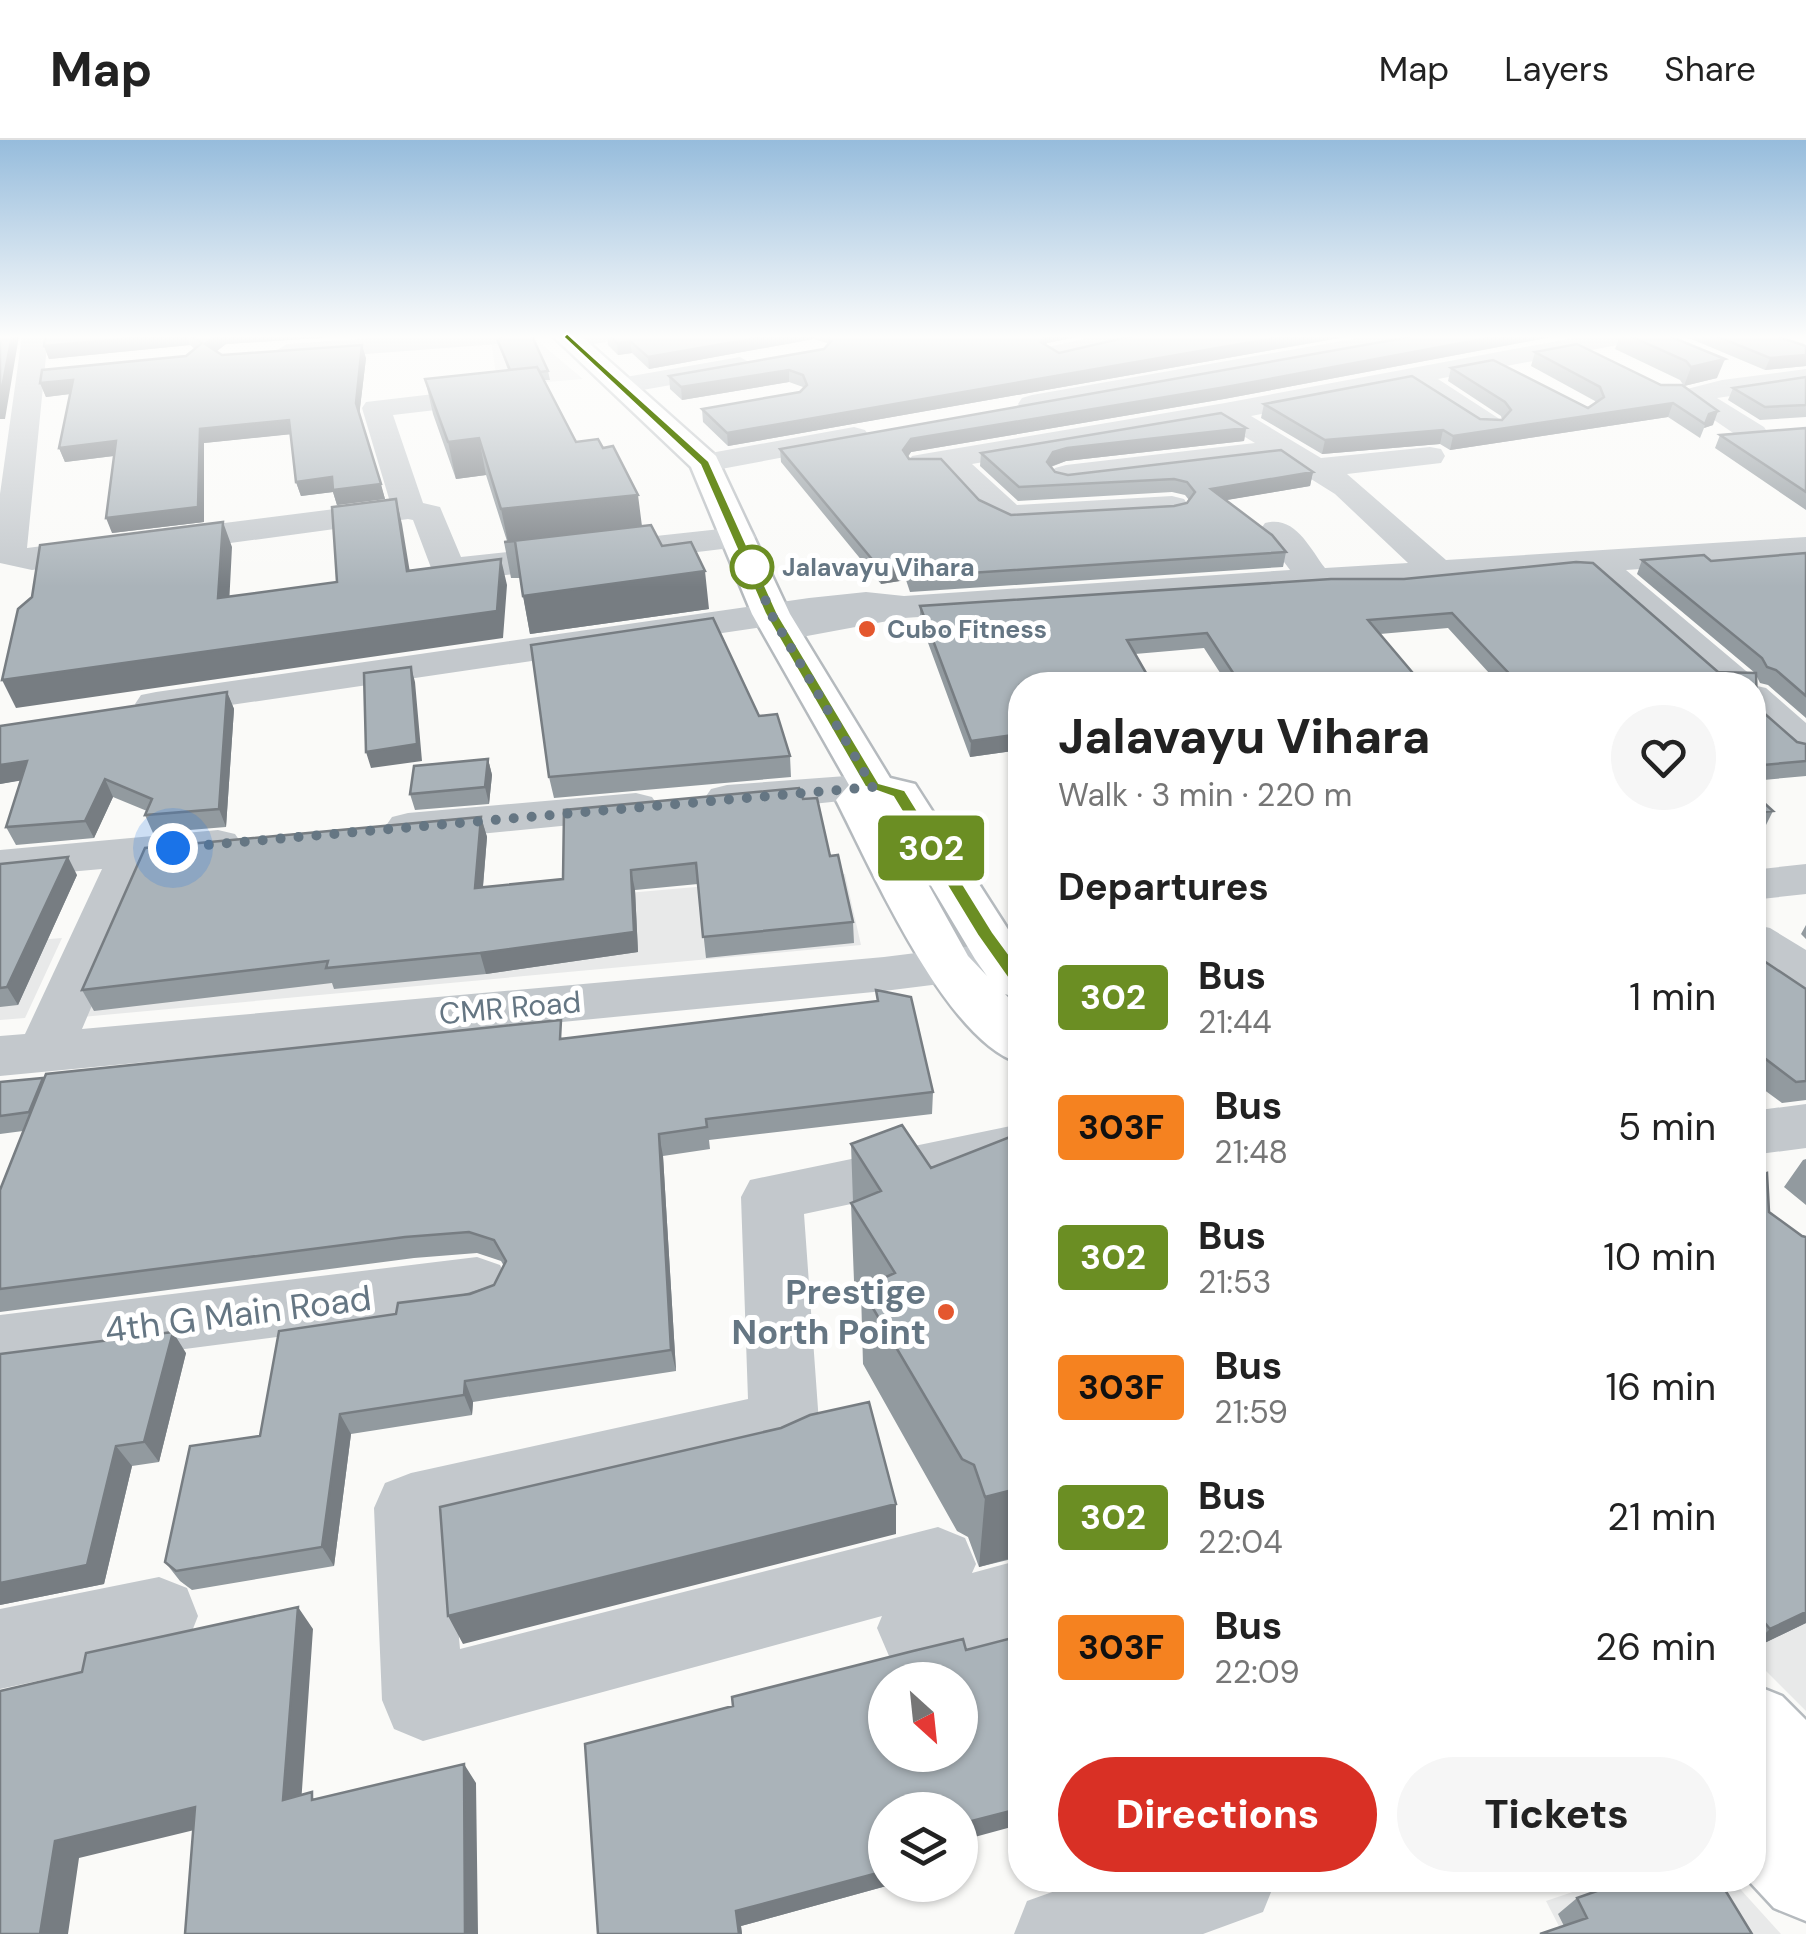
<!DOCTYPE html>
<html lang="en">
<head>
<meta charset="utf-8">
<style>
  :root { --surface:#fff; --page:#f6f6f6; --text:#222; --muted:#767676; --line:#e0e0e0; --accent:#d93025 }
  body { margin:0; font-family:"DM Sans",sans-serif; background:var(--page); color:var(--text); height:100vh; display:flex; flex-direction:column; font-size:38px; white-space:nowrap }
  * { box-sizing:border-box; margin:0 }
  p { font-size:32px; color:var(--muted) }
  .icon { flex:none; width:55px; height:55px; fill:none; stroke:currentColor; stroke-width:2; stroke-linecap:round; stroke-linejoin:round }
  .map { position:relative; flex:1; overflow:hidden }
  .details { position:absolute; left:1008px; top:532px; width:758px; height:1220px; display:flex; flex-direction:column; background:var(--surface); border-radius:40px; box-shadow:0 2px 8px #0004 }
  .details>* { flex:none }
  .badge { padding:0 20px; border-radius:8px; font-size:35px; line-height:65px }
  .needle { width:65px; rotate:153deg }
  .buttons { position:absolute; left:868px; top:1522px; display:grid; gap:20px }
  .buttons a { display:grid; place-items:center; width:110px; height:110px; border-radius:50%; background:var(--surface); box-shadow:0 2px 8px #0004; font-size:50px }
  .you { position:absolute; width:50px; height:50px; margin:-25px; border:8px solid #fff; border-radius:50%; background:#1a73e8; box-shadow:0 0 0 15px #1a73e833 }
  .map>.badge { position:absolute; translate:-50% -50%; box-shadow:0 0 0 5px #fff }
  h2 { padding:0 50px; font-size:38px; line-height:90px }
  .round { display:grid; place-items:center; flex:none; width:105px; height:105px; border-radius:52px; background:var(--page) }
  .summary { display:flex; align-items:center; justify-content:space-between; height:170px; padding:0 50px }
  h1 { font-size:48px; font-weight:800; line-height:75px }
  .button { display:flex; gap:20px; margin-top:auto; padding:20px 50px }
  .button a { flex:1; height:115px; border-radius:60px; background:var(--accent); color:#fff; font-size:40px; font-weight:800; line-height:115px; text-align:center }
  .button a+a { background:var(--page); color:var(--text) }
  ul { padding:0; list-style:none }
  li { display:flex; align-items:center; gap:30px; height:130px; padding:0 50px }
  li div { flex:1 }
  li b { display:block; font-size:38px }
  li em { font-style:normal }
  li .badge { min-width:110px; font-weight:700; text-align:center }
  header { display:flex; align-items:center; gap:60px; box-sizing:border-box; height:140px; padding:0 50px; background:var(--surface); border-bottom:2px solid var(--line) }
  header strong { font-size:48px }
  nav { display:flex; gap:55px; margin-inline-start:auto; font-size:35px }
  .map>svg:first-child { display:block }
</style>
</head>
<body>
<header>
<strong>Map</strong>
<nav><a>Map</a><a>Layers</a><a>Share</a></nav>
</header>
<div class="map">
<svg width="1806" height="1794" viewBox="0 0 1806 1794">
  <rect width="100%" height="100%" fill="#fafaf8"/>
  <path fill="#e8e9e9" d="M490,196H532L583,239L498,246Z
    M845,734L861,805L71,878L105,799Z
    M62,798L25,878L0,880V803Z
    M1752,1271L1806,1317V1571L1753,1518Z
    M1608,1740H1732L1781,1794H1563L1546,1761Z"/>
  <g fill="none" stroke-linecap="round" stroke-linejoin="round">
    <defs>
      <path id="major" d="M553,196H581L716,316L790,474L890,638L915,644L1020,808V859L1005,854L1020,870V923C946,902 871,728 836,660L849,645L752,474L691,327ZM899,692L975,819L987,836L968,816Z
        M1752,1544L1782,1556L1806,1580V1781L1774,1768L1748,1740H1752Z"/>
    </defs>
    <use href="#major" stroke="#b5babe" stroke-width="5"/>
    <path fill="#c3c8cc" fill-rule="evenodd" d="M22,196H48L27,408L390,362L362,268L366,262L502,246L512,249L516,255L512,261L393,275L423,363L440,367L461,417L739,387L751,390L756,397L751,404L739,407L465,440L433,433L413,380L408,379L32,430L0,423V354Z
      M400,196H511L498,204L287,220L274,212L287,204Z
      M559,196H610L606,202L569,208L560,206L556,200Z
      M1097,196H1141L1137,202L1057,221L1044,213L1048,207Z
      M1370,196H1424L1411,204L1032,273L1022,270L1018,264L1022,258L1032,255Z
      M1584,196H1636L1623,204L1438,239L1498,278L1503,284L1498,290H1478L1409,245L1251,276L1321,318L1430,307L1441,309L1445,316L1441,323L1347,334L1446,420L1806,397V417L1626,430L1752,536L1757,546L1766,548L1806,583V619L1791,615L1752,580V545H1714L1587,432L904,478L780,501L767,498L763,487L156,576L141,573L135,564L141,555L156,552L809,458L866,452L904,456L1290,430L1260,390L1265,383C1295,375 1309,407 1325,428L1408,423L1335,354L1279,319L1066,345L1055,342L1050,335L1055,328L1066,325L1255,303L1220,282L972,324L1017,365L1172,356L1184,359L1189,366L1184,373L1172,376L1010,385L981,371L942,329L912,330L907,323L912,316L923,314L1225,263Z
      M740,217L754,225L750,231L620,254L606,246L620,238Z
      M1806,229V245L1717,258L1764,287L1768,293L1764,299H1742L1679,256L1683,250L1722,240Z
      M854,287L865,290L869,296L865,302L705,332L694,330L689,323L694,316L705,314Z
      M873,634L889,638L895,647L889,656L727,673L711,669L704,659L711,649L727,645Z
      M636,653L652,657L659,667L652,677L408,701L392,697L385,687L392,677L408,673Z
      M218,690L235,694L242,704L235,714L152,724L82,889L884,817L1020,800V834L884,851L0,936V896L25,894L102,729L0,738V710Z
      M1806,724V754L1752,760V730Z
      M1752,784L1770,788L1806,810V850L1787,845L1752,823Z
      M1806,964V1008L1752,1015V971Z
      M1020,984V1028L804,1074L819,1283L809,1306L784,1315L450,1394L460,1509L938,1387L965,1398L976,1424L972,1433L1020,1420V1498L917,1528L889,1516L877,1488L882,1476L423,1601L394,1589L382,1560L374,1368L385,1343L411,1333L748,1259L741,1057L750,1040Z
      M477,1117L500,1125L510,1144L500,1163L477,1171L0,1233V1175Z
      M159,1437L187,1448L198,1476L187,1504L159,1515L0,1549V1469Z
      M1086,1740H1276L1263,1772L1203,1794H1014L1027,1761Z"/>
    <use href="#major" fill="#fff" fill-rule="evenodd"/>
  </g>
  <path fill="#929a9f" d="M45,196H350L226,204L217,211L222,215L366,218L359,275L385,359L337,365L333,352L301,356L296,342L291,294L204,303V382L112,393L114,316L65,322L59,308L70,254L46,257L40,243L186,216L195,209L190,205L49,219L44,206Z
    M607,196H1082L1047,203L1046,205L1059,213L1132,196H1351L728,306L703,282L702,269L800,252L803,247L789,242L682,260L670,249L669,236L824,209L828,205L827,203L814,199L649,229L632,213L618,215L608,205Z
    M1415,196H1557L1224,259L911,312L908,317L979,360L1011,375L1174,366L1187,363L1189,360L1185,355L1172,352L1018,361L980,326L981,313L1246,288L1244,301L1066,321L1051,327L1055,332L1068,335L1313,332L1310,346L1226,360L1286,412L1283,427L910,452L906,440L881,444L781,322L780,309Z
    M1620,196H1669L1717,238L1684,246L1680,240L1615,209Z
    M1684,196H1776L1806,206V226L1765,230Z
    M497,199L548,231L550,240H544L576,302L642,386L662,406L709,469L530,494L520,438H511L504,402L507,401L486,335L456,339L433,274L425,239L508,230Z
    M1577,204L1713,285L1704,288L1700,298L1668,277L1450,310L1440,304L1322,314L1261,278L1264,264L1502,280L1501,276L1448,241L1451,228L1588,268L1596,263L1595,261L1531,226L1535,212Z
    M1806,237V277L1760,280L1728,260L1733,248Z
    M1806,288V370L1715,308L1720,295Z
    M1806,413V578L1768,545L1760,543L1756,535L1757,567L1797,602L1806,604V636L1752,641V545H1500L1448,488L1380,494L1423,545H1228L1204,508L1135,514L1020,545V610L970,617L920,481V466L1331,439L1718,532L1755,533L1637,434L1642,420L1711,421Z
    M227,552L234,569L226,687L153,693L145,675L147,671L113,657L94,698L16,705L6,687L21,640L0,644V586Z
    M759,576L790,616L791,637L554,658L549,637Z
    M488,619L492,635L489,664L415,670L410,654Z
    M1020,623V671L1009,641L1010,625Z
    M1752,652L1773,671L1765,687L1752,689Z
    M803,659L830,716L853,782L854,803L706,818L698,744L635,750L638,812L486,834L334,849L332,843L94,871L82,850L481,677L487,697L483,747L563,739Z
    M0,724L77,735L18,865L0,867Z
    M1806,785V799L1801,794Z
    M1752,813L1806,849V960L1782,963L1752,941Z
    M876,850L933,952L932,974L709,1000L710,1009L663,1016L676,1231L473,1262L472,1275L351,1294L334,1426L192,1450L180,1441L165,1422L260,1296L396,1174L494,1145L504,1126L501,1121L477,1113L414,1118L0,1172V1050L23,991L0,994V942L43,938L44,940L565,898L877,861Z
    M1020,993V1417L979,1427L968,1397L957,1391L863,1224L861,1152L854,1141L851,1063L853,1062L851,1004L931,1028Z
    M1806,1019V1065L1784,1047L1803,1020Z
    M1752,1038L1769,1072L1806,1483L1752,1509Z
    M186,1213L159,1322L132,1326L104,1444L0,1465V1214Z
    M1020,1496V1703L1015,1686L885,1670V1745H890L741,1786L742,1794H598L966,1510Z
    M1577,1758L1752,1794L1564,1786L1558,1774Z"/>
  <path fill="#777d82" d="M12,196H19L5,279H0V258Z
    M153,196H186L190,205L49,219L44,206Z
    M216,196H350L226,204L209,217L205,204Z
    M768,196H814V199L649,229L648,217Z
    M1045,196H1082L1047,203L1040,214L1041,202Z
    M1286,196H1351L728,306L727,293Z
    M1499,196H1557L1224,259L911,312L903,323V310L911,299Z
    M630,201L632,213L618,215L617,203Z
    M362,205L366,218L359,277L356,263Z
    M1806,215V226L1765,230L1770,218Z
    M1725,219L1717,238L1684,246L1691,227Z
    M789,230V242L682,260L681,247Z
    M73,240L78,253L46,257L40,243Z
    M1673,263L1668,277L1450,310L1453,296Z
    M1718,271L1713,285L1704,288L1709,274Z
    M289,280L293,294L204,303V382L112,393L106,378L200,289Z
    M1246,288L1244,301L1066,321L1052,326L1046,335L1047,322L1053,312L1067,308Z
    M1443,290L1440,304L1322,314L1325,300Z
    M479,298L486,335L456,339L448,302Z
    M116,301L121,315L65,322L59,308Z
    M1313,332L1310,346L1209,363L1211,349Z
    M332,337L381,344L385,359L337,365L333,352L301,356L296,342Z
    M638,355L643,394L508,402L501,369Z
    M396,359L402,384L414,457L407,431Z
    M223,382L232,407L228,485L218,458Z
    M501,419L507,445L503,498L16,568L2,540Z
    M906,425V440L881,444V430Z
    M705,431L709,469L530,494L523,456Z
    M411,527L415,542L422,621L371,628L366,612Z
    M227,552L234,569L226,687L219,669Z
    M1020,594V610L970,617L971,601Z
    M488,619L492,635L489,664L485,647Z
    M27,621L36,638L0,644V625Z
    M105,639L113,657L94,698L85,681Z
    M481,677L487,697L481,769L475,748Z
    M68,717L77,735L18,865L7,847Z
    M631,730L635,750L638,812L486,834L480,813Z
    M1763,917L1752,934V922Z
    M659,994L663,1016L676,1231L671,1210Z
    M173,1192L186,1213L159,1322L144,1302Z
    M465,1241L473,1262L472,1275L464,1255Z
    M340,1274L351,1294L334,1426L322,1407Z
    M116,1306L132,1326L104,1444L0,1465V1443Z
    M1020,1348L1019,1416L979,1427L985,1357Z
    M896,1364V1394L463,1504L448,1476Z
    M298,1467L313,1489L300,1679L283,1660Z
    M1806,1472V1483L1752,1509V1506L1770,1489Z
    M464,1624L476,1643L478,1794H465Z
    M195,1667L215,1685L79,1718L68,1794H40L55,1701Z
    M1018,1669L1015,1686L960,1701V1684Z
    M885,1731V1745H890L741,1786L742,1794H739L736,1771Z"/>
  <path fill="#aab3b9" stroke="#777d82" stroke-width="2.5" fill-rule="evenodd" d="M0,196H12L0,258Z
    M45,196H153L44,206Z
    M190,196H216L205,204L222,215L362,205L356,263L381,344L333,350L332,337L296,342L289,280L200,289L198,367L106,378L116,301L59,308L73,240L40,243L42,230L186,216L202,203Z
    M503,196H532L548,231L540,232L537,227L510,230L497,199Z
    M609,196H768L648,217L630,201L617,203Z
    M828,196H1045L1041,202L1059,213L1132,196H1286L727,293L702,269L800,252L807,245L803,235L789,230L681,247L669,236L824,209L831,201Z
    M1415,196H1499L1226,247L911,299L903,310L909,319H941L979,360L1011,375L1174,366L1187,363L1195,352L1187,342L1174,339L1019,347L981,313L1221,273L1246,288L1067,308L1053,312L1047,322L1055,332L1068,335L1281,310L1313,332L1211,349L1272,395L1286,412L910,437L906,425L881,430L780,309Z
    M1630,196H1669L1725,219L1691,227L1686,221Z
    M1716,196H1776L1806,206V215L1770,218Z
    M1577,204L1661,245H1682L1718,271L1709,274L1705,284L1673,263L1453,296L1443,290L1325,300L1264,264L1412,236L1480,279L1502,280L1511,270L1505,262L1451,228L1493,220L1588,268L1604,257L1600,247L1535,212Z
    M537,227L576,302L598,299L603,308L613,306L638,355L501,369L479,298L448,302L425,239Z
    M1806,237V265L1765,267L1733,248Z
    M1806,288V352L1720,295Z
    M396,359L407,431L501,419L497,471L2,540L18,469L32,457L40,405L223,382L218,458L337,442L332,367Z
    M651,385L662,406L691,402L705,431L523,456L515,401L504,402Z
    M1806,413V556L1776,530L1767,527L1762,518L1642,420L1704,415L1711,421Z
    M1576,422L1593,423L1718,532L1756,533L1757,567L1797,602L1806,604V621L1752,626V545H1520L1452,473L1368,480L1423,545H1241L1207,493L1127,500L1153,545H1020V594L971,601L920,466L1331,439H1404Z
    M713,478L759,576L777,574L790,616L549,637L531,505Z
    M411,527L417,604L366,612L364,533Z
    M227,552L219,669L145,675L152,659L105,639L85,681L6,687L27,621L0,625V586Z
    M488,619L485,647L410,654L414,626Z
    M1020,623V652L1010,625Z
    M799,648L803,659L817,658L830,716L838,715L853,782L703,797L696,723L631,730L634,792L480,813L326,828L328,821L82,850L145,708L481,677L475,748L563,739L564,670Z
    M1752,652L1773,671L1752,673Z
    M68,717L7,847L0,848V724Z
    M1752,813L1806,849V941L1796,942L1763,917L1752,922Z
    M876,850L911,857L933,952L706,979L707,987L659,994L671,1210L465,1241L464,1255L340,1274L322,1407L176,1431L165,1422L190,1306L260,1296L279,1191L396,1174L398,1163L470,1154L494,1145L506,1121L494,1100L469,1092L405,1097L0,1149V1050L46,934L561,880L560,899L878,861Z
    M43,938L29,972L0,976V942Z
    M902,985L931,1028L1020,993V1348L985,1357L974,1325L962,1319L861,1148L895,1133L851,1063L881,1051L851,1004Z
    M1767,1033L1769,1072L1802,1096L1806,1097V1472L1770,1489L1752,1468V1038Z
    M173,1192L144,1302L116,1306L87,1425L0,1443V1214Z
    M869,1262L896,1364L448,1476L440,1367L781,1288L810,1275Z
    M298,1467L283,1660L312,1652V1660L464,1624L465,1794H185L195,1667L55,1701L40,1794H0V1551L82,1532L86,1513Z
    M1020,1496V1678L1018,1669L960,1684V1670H885V1731L736,1771L739,1794H598L585,1604L733,1566L732,1557L913,1511L963,1499L966,1510ZM885,1540H960V1615H885Z
    M1628,1740H1719L1752,1794H1540L1587,1778L1577,1758Z"/>
  <linearGradient id="sky" x2="0" y2="1"><stop stop-color="#96bcdc"/><stop offset="0.44" stop-color="#fdfdfc"/><stop offset="1" stop-color="#fdfdfc" stop-opacity="0"/></linearGradient>
  <rect width="1806" height="447" fill="url(#sky)"/>
  <path fill="#6b8e23" stroke="#fff" stroke-width="2.5" d="M567,193L709,321L778,474L879,643L905,650L993,792L1029,841L1027,846H1013L977,795L893,657L865,647L765,474L700,325L563,197Z"/>
  <g fill="none" stroke-linecap="round" stroke-linejoin="round">
    <path stroke="#657683" stroke-width="10" stroke-dasharray="0 18" d="M173,708L873,647L771,474L752,427"/>
  </g>
  <circle fill="#fff" stroke="#6b8e23" stroke-width="5" cx="752" cy="427" r="20"/>
  <g fill="#e4572e" stroke="#fff" stroke-width="4">
    <circle cx="867" cy="489" r="10"/>
    <circle cx="946" cy="1172" r="10"/>
  </g>
  <g text-anchor="middle" stroke-width="10" stroke-linejoin="round" paint-order="stroke">
    <g font-size="25" font-weight="bold" fill="#657683" stroke="#fff" text-anchor="start">
      <text x="782" y="436">Jalavayu Vihara</text>
    </g>
    <g font-size="25" font-weight="bold" fill="#657683" stroke="#fff" text-anchor="start">
      <text x="887" y="498">Cubo Fitness</text>
    </g>
    <g font-size="30" fill="#657683" stroke="#fff">
      <text transform="translate(510 868) rotate(-5)" y="10">CMR Road</text>
    </g>
    <g font-size="35" font-weight="bold" fill="#657683" stroke="#fff" text-anchor="end">
      <text x="926" y="1164">Prestige<tspan x="926" dy="40">North Point</tspan></text>
    </g>
    <g font-size="35" fill="#657683" stroke="#fff">
      <text transform="translate(238 1174) rotate(-7)" y="12">4th G Main Road</text>
    </g>
  </g>
</svg>
<div class="buttons">
<a><svg class="needle" viewBox="-14 -14 28 28"><path d="M0-13l5 13h-10z" fill="#e53935"/><path d="M0 13l5-13h-10z" fill="#767676"/></svg></a>
<a><svg class="icon" aria-label="layers" viewBox="0 0 24 24"><path d="M12 4l9 5-9 5-9-5zM3 14l9 5 9-5"/></svg></a>
</div>
<div class="you" style="left:173px;top:708px"></div>
<b class="badge" style="left:931px;top:708px;background:#6b8e23;color:#fff">302</b>
<section class="details">
<div class="summary"><div><h1>Jalavayu Vihara</h1><p>Walk · 3 min · 220 m</p></div><a class="round"><svg class="icon" aria-label="heart" viewBox="0 0 24 24"><path d="M12 20l-8-8c-3-5 5-10 8-4 3-6 11-1 8 4z"/></svg></a></div>
<h2>Departures</h2>
<ul>
<li><span class="badge" style="background:#6b8e23;color:#fff">302</span><div><b>Bus</b><p>21:44</p></div><em>1 min</em></li>
<li><span class="badge" style="background:#f58220;color:#111">303F</span><div><b>Bus</b><p>21:48</p></div><em>5 min</em></li>
<li><span class="badge" style="background:#6b8e23;color:#fff">302</span><div><b>Bus</b><p>21:53</p></div><em>10 min</em></li>
<li><span class="badge" style="background:#f58220;color:#111">303F</span><div><b>Bus</b><p>21:59</p></div><em>16 min</em></li>
<li><span class="badge" style="background:#6b8e23;color:#fff">302</span><div><b>Bus</b><p>22:04</p></div><em>21 min</em></li>
<li><span class="badge" style="background:#f58220;color:#111">303F</span><div><b>Bus</b><p>22:09</p></div><em>26 min</em></li>
</ul>
<div class="button"><a>Directions</a><a>Tickets</a></div>
</section>
</div>
</body>
</html>
